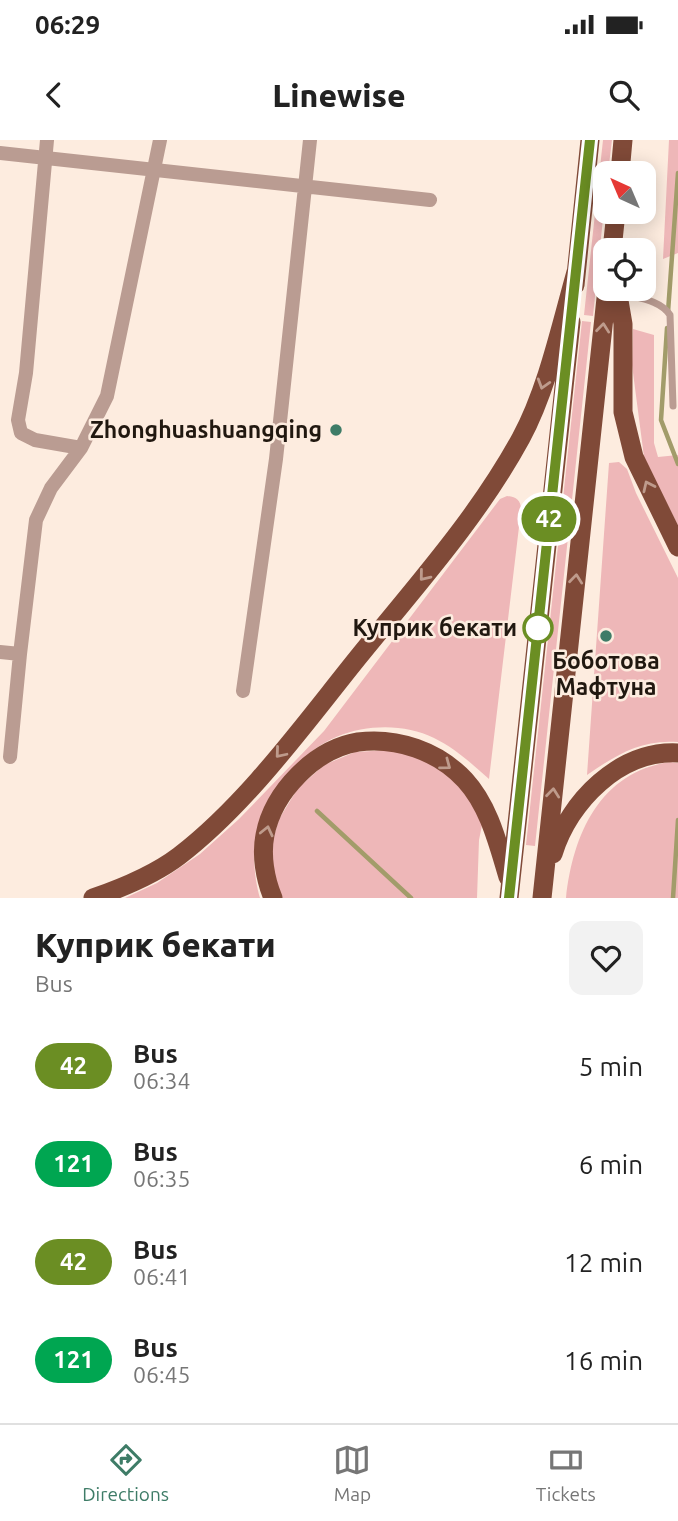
<!DOCTYPE html>
<html lang="en">
<head>
<meta charset="utf-8">
<style>
  :root { --surface:#fff; --page:#f2f2f2; --text:#222; --muted:#767676; --line:#e0e0e0; --accent:#3e7c67 }
  body { margin:0; font-family:Ubuntu,sans-serif; background:var(--page); color:var(--text); height:100vh; display:flex; flex-direction:column; font-size:26px; white-space:nowrap }
  * { box-sizing:border-box; margin:0 }
  p { font-size:23px; color:var(--muted) }
  .icon { flex:none; width:38px; height:38px; fill:none; stroke:currentColor; stroke-width:2; stroke-linecap:round; stroke-linejoin:round }
  .map { position:relative; height:758px; overflow:hidden }
  .side { display:flex; flex-direction:column; background:var(--surface); flex:1 }
  .side>* { flex:none }
  .badge { padding:0 14px; border-radius:23px; font-size:24px; line-height:46px }
  .needle { width:46px; rotate:316deg }
  .controls { position:absolute; left:593px; top:21px; display:grid; gap:14px }
  .controls a { display:grid; place-items:center; width:63px; height:63px; border-radius:14px; background:var(--surface); box-shadow:0 4px 18px #0003; font-size:35px }
  .map>.badge { position:absolute; translate:-50% -50%; box-shadow:0 0 0 4px #fff }
  .round { display:grid; place-items:center; flex:none; width:74px; height:74px; border-radius:14px; background:var(--page) }
  .headline { display:flex; align-items:center; justify-content:space-between; height:119px; padding:0 35px }
  h1 { font-size:33px; font-weight:800; line-height:52px }
  ul { padding:0; list-style:none }
  li { display:flex; align-items:center; gap:21px; height:98px; padding:0 35px }
  li div { flex:1 }
  li b { display:block; font-size:26px }
  li em { font-style:normal }
  li .badge { min-width:77px; font-weight:700; text-align:center }
  .status { display:flex; justify-content:space-between; align-items:center; height:49px; padding:0 35px; background:var(--surface); direction:ltr }
  .status svg { height:19px; fill:currentColor }
  header { display:flex; justify-content:space-between; align-items:center; height:91px; padding:0 35px; background:var(--surface); font-size:32px; font-weight:800 }
  .menu { display:flex; justify-content:space-around; align-items:center; height:98px; border-top:2px solid var(--line); background:var(--surface); font-size:19px; color:var(--muted) }
  .menu a { display:grid; justify-items:center; gap:4px }
  .menu .active { color:var(--accent) }
  .map>svg:first-child { display:block }
</style>
</head>
<body>
<div class="status"><b>06:29</b><svg viewBox="0 0 49 12"><path d="M0 12V9h3v3zM5 12V6h3v6zM10 12V3h3v9zM15 12V0h3v12zM26 1h20v11H26zM47 4h2v5h-2z"/></svg></div>
<header><svg class="icon" aria-label="back" viewBox="0 0 24 24"><path d="M15 5l-7 7 7 7"/></svg>Linewise<svg class="icon" aria-label="search" viewBox="0 0 24 24"><circle cx="10" cy="10" r="6"/><path d="M15 15l6 6"/></svg></header>
<div class="map">
<svg width="678" height="758" viewBox="0 0 678 758">
  <rect width="100%" height="100%" fill="#fdecdf"/>
  <path fill="#eeb7b8" d="M603,0H612L608,33H606L605,59L593,176L584,175Z
    M669,0H678V113L663,119Z
    M582,181L591,182L535,706L526,705Z
    M633,189L654,195V303L658,317L678,315V386L644,317L632,225Z
    M619,322L627,329L636,353L678,438V602C641,599 616,615 587,635L609,323Z
    M507,356C516,357 521,360 521,370L489,639C472,624 455,608 434,598C392,577 327,587 298,626C290,637 284,651 277,663C270,673 262,684 258,695C251,712 255,741 260,758H125L157,743L200,714L239,679L324,591L500,359Z
    M390,610L423,619L451,637L473,664L482,685L479,700L477,758H279L276,752L271,706L279,679L298,648L324,625L355,612Z
    M670,622L678,623V758H566C573,694 600,632 670,622Z"/>
  <g fill="none" stroke-linecap="round" stroke-linejoin="round">
    <path stroke="#a29c6a" stroke-width="4.5" d="M668,172L678,33
      M667,188L661,280L678,324
      M317,671L411,758
      M673,758L678,680"/>
    <path stroke="#ba9c92" stroke-width="7" d="M621,153C638,158 660,160 670,175L673,266"/>
    <path stroke="#ba9c92" stroke-width="14" d="M47,0L26,233L18,280L21,293L35,300L81,308
      M0,13L430,60
      M0,512L20,514
      M243,551L276,319L310,0
      M10,617L20,514L36,380L51,348L81,308L107,256L160,0"/>
    <path stroke="#804a38" stroke-width="19" d="M620,33L623,0
      M612,110L616,72
      M575,145L590,0
      M617,149L623,184V272L634,317L678,407
      M553,714C569,661 620,610 678,613
      M93,758C122,748 154,735 179,716C248,663 305,583 360,515C416,446 478,377 521,298C547,250 561,185 576,132
      M273,758C265,739 261,715 265,695C273,652 315,609 358,602C397,597 438,611 465,640C489,666 498,704 508,737
      M509,758L571,182
      M542,758L607,149"/>
  </g>
  <defs><path id="oneway-chevron" d="M-2-3.5L2.5 0L-2 3.5" fill="none" stroke-width="1.6" stroke-linecap="round" stroke-linejoin="round" transform="scale(1.75)"/></defs>
  <g stroke="#be9b8c">
    <use href="#oneway-chevron" transform="translate(603 188) rotate(-84)"/>
    <use href="#oneway-chevron" transform="translate(543 244) rotate(107)"/>
    <use href="#oneway-chevron" transform="translate(648 346) rotate(-115)"/>
    <use href="#oneway-chevron" transform="translate(424 436) rotate(129)"/>
    <use href="#oneway-chevron" transform="translate(576 439) rotate(-84)"/>
    <use href="#oneway-chevron" transform="translate(280 613) rotate(130)"/>
    <use href="#oneway-chevron" transform="translate(446 625) rotate(37)"/>
    <use href="#oneway-chevron" transform="translate(553 653) rotate(-84)"/>
    <use href="#oneway-chevron" transform="translate(267 691) rotate(-77)"/>
  </g>
  <g fill="none" stroke-linecap="round" stroke-linejoin="round">
    <defs>
      <path id="line" d="M509,758L590,0"/>
    </defs>
    <use href="#line" stroke="#fff" stroke-width="16"/>
    <use href="#line" stroke="#6b8e23" stroke-width="10"/>
  </g>
  <g fill="#3e7c67" stroke="#fdecdf" stroke-width="2.5">
    <circle cx="336" cy="290" r="7"/>
    <circle cx="606" cy="496" r="7"/>
  </g>
  <circle fill="#fff" stroke="#6b8e23" stroke-width="3.5" cx="538" cy="488" r="14"/>
  <g text-anchor="middle" stroke-width="5" stroke-linejoin="round" paint-order="stroke">
    <g font-size="23" font-weight="bold" fill="#211810" stroke="#fdecdf" text-anchor="end">
      <text x="322" y="298">Zhonghuashuangqing</text>
      <text x="606" y="529" text-anchor="middle">Боботова<tspan x="606" dy="26">Мафтуна</tspan></text>
    </g>
    <g font-size="23" font-weight="bold" fill="#211810" stroke="#fdecdf" text-anchor="end">
      <text x="517" y="496">Куприк бекати</text>
    </g>
  </g>
</svg>
<div class="controls">
<a><svg class="needle" viewBox="-14 -14 28 28"><path d="M0-13l5 13h-10z" fill="#e53935"/><path d="M0 13l5-13h-10z" fill="#767676"/></svg></a>
<a><svg class="icon" aria-label="locate" viewBox="0 0 24 24"><circle cx="12" cy="12" r="6"/><path d="M12 2v4M12 18v4M2 12h4M18 12h4"/></svg></a>
</div>
<b class="badge" style="left:549px;top:379px;background:#6b8e23;color:#fff">42</b>
</div>
<section class="side">
<div class="headline"><div><h1>Куприк бекати</h1><p>Bus</p></div><a class="round"><svg class="icon" aria-label="heart" viewBox="0 0 24 24"><path d="M12 20l-8-8c-3-5 5-10 8-4 3-6 11-1 8 4z"/></svg></a></div>
<ul>
<li><span class="badge" style="background:#6b8e23;color:#fff">42</span><div><b>Bus</b><p>06:34</p></div><em>5 min</em></li>
<li><span class="badge" style="background:#00a651;color:#fff">121</span><div><b>Bus</b><p>06:35</p></div><em>6 min</em></li>
<li><span class="badge" style="background:#6b8e23;color:#fff">42</span><div><b>Bus</b><p>06:41</p></div><em>12 min</em></li>
<li><span class="badge" style="background:#00a651;color:#fff">121</span><div><b>Bus</b><p>06:45</p></div><em>16 min</em></li>
</ul>
</section>
<nav class="menu">
<a class="active"><svg class="icon" aria-label="directions" viewBox="0 0 24 24"><path d="M12 3l9 9-9 9-9-9zM9 14v-3h6M13 9l2 2-2 2"/></svg>Directions</a>
<a><svg class="icon" aria-label="map" viewBox="0 0 24 24"><path d="M3 6l6-2 6 2 6-2v14l-6 2-6-2-6 2zM9 4v14M15 6v14"/></svg>Map</a>
<a><svg class="icon" aria-label="tickets" viewBox="0 0 24 24"><path d="M3 7h18v10H3zM15 7v10"/></svg>Tickets</a>
</nav>
</body>
</html>
